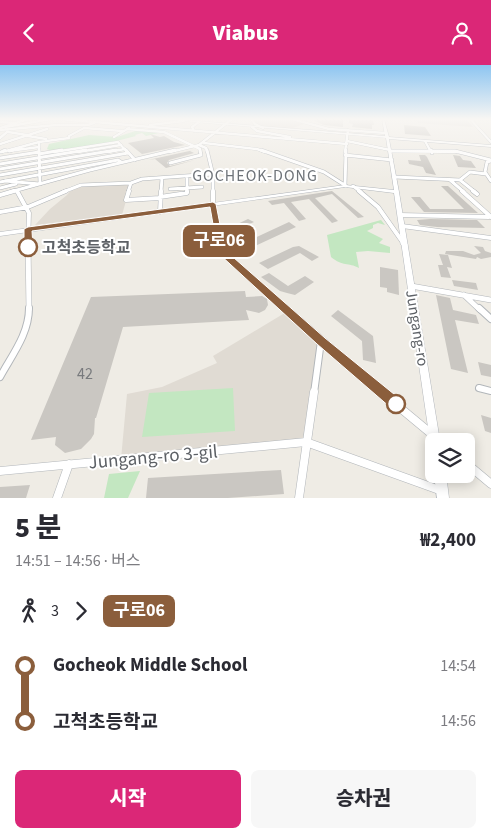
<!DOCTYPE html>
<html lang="ko">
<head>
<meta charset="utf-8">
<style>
  :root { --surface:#fff; --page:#f7f7f7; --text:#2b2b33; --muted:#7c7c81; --accent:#db2777 }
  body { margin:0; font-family:"Source Sans 3","Noto Sans KR",sans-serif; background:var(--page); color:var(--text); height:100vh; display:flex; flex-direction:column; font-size:19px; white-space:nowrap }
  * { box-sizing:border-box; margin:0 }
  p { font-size:16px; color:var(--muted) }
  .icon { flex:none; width:28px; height:28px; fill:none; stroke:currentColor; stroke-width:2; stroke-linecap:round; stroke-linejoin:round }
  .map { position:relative; height:433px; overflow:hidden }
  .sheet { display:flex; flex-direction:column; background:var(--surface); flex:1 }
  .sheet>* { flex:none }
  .badge { padding:0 10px; border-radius:8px; font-size:18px; line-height:32px }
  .buttons { position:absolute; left:425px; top:368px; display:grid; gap:10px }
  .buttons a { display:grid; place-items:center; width:50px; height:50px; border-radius:8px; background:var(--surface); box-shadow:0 2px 12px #0003; font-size:25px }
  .map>.badge { position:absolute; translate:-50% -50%; box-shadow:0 0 0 2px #fff }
  .legs { display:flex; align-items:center; gap:8px; height:55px; padding:0 15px; font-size:16px }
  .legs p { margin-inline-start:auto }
  .overview { display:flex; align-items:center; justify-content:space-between; height:85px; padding:0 15px }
  h1 { font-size:28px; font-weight:800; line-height:38px }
  .action { display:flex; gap:10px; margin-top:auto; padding:10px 15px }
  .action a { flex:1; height:58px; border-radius:8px; background:var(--accent); color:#fff; font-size:20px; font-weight:800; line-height:58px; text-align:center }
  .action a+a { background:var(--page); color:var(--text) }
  ul { padding:0 15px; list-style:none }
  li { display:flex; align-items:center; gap:18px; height:55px; font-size:19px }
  li i { display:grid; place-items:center; width:8px; height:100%; margin:0 6px; background:currentColor }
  li i::after { content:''; width:12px; height:12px; margin:-6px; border:4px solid; border-radius:50%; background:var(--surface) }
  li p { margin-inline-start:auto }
  li:first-child i { background:linear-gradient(#0000 50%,currentColor 0) }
  li:last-child i { background:linear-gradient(currentColor 50%,#0000 0) }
  header { display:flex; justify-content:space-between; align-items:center; height:65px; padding:0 15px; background:var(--accent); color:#fff; font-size:22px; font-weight:800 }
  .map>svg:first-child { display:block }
</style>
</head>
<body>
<header><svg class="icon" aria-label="back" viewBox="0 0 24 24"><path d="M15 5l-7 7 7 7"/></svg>Viabus<svg class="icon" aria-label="person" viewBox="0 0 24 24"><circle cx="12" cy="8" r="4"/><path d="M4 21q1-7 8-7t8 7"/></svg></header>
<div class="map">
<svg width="491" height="433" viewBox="0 0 491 433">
  <rect width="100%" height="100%" fill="#efece5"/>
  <path fill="#e0dbd3" d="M251,54H292L307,58L290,64L262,61L255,59Z
    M416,54H466L473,62L418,58Z
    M131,118L122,150L35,160L50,144L67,130L72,124L81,120Z
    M288,246L321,276L306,377L121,394L127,329L162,322L217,298L213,291Z"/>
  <path fill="#c3e7c1" d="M138,65L159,68L146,71L142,68L135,70L136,71L112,77L52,86L47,84L49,79L89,70L117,72Z
    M381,155L385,160L378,158L373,160V163L367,166L383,174L379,178L390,182V188L368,186L356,187L359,203C348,197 343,202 331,192L327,170Z
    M233,323L235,366L142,372L149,328Z
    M140,406L128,433H104L109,409Z"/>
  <path fill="#cac7c2" d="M315,54H343V62L324,60L315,56Z
    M349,54L373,55L374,60H372V64L352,62L353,59L349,58Z
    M404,60L425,62L431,71L405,69Z
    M150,69L160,72L164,71L174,77L185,80L142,89L128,78L154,73Z
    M194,85L190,86L194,88L169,95L167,98L170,101L195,95L166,103L155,94L148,95Z
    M419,90H425L427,92L436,110L426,108L423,102L409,99L408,95L421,96Z
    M453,90L460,91L463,95L471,96L476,103L458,102Z
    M441,121H448L478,148L424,147L411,132H420L430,144H464Z
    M332,126L364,152L358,153L332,129L315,133L338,156L332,158L309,134L291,137L306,154L299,156L284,138L272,140L268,136Z
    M248,154L254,157L234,166L229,163Z
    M430,154L477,155L485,163L437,162L420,160L417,155Z
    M289,157L296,162L240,188L233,183Z
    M299,181L319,192L312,196L300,188L268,204L259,198L293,182Z
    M474,181L483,182L485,186L491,188V192L481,194L477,192L476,194L445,189L446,186H463L474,190L481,188Z
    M439,189L448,190L452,203L447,202L451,213L441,212L438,200H443Z
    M380,202L398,205L399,230L387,227V223L380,222Z
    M269,208L288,221L305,211L314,217L295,230L287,228L280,226L261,212Z
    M452,215L476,218L478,225L454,221Z
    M245,226L246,232L262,231L267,234L268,240L265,245L259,248L246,245L249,255L123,262L96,353H95L94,369L91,374L81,384L65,388L55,380L56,372L31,375L91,232Z
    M436,230L450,233L453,245L476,250L479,259L455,255L468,308L451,304Z
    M338,245L373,271L376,298L363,295L362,276L331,251Z
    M478,297L491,300V312L481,310Z
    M481,350L491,353V368L485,366Z
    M281,405L284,429L228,433H146L148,413Z
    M30,420L26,433H0V422Z"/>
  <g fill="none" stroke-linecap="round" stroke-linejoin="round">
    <defs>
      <path id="minor-far5" d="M59,54L347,79
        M251,54L255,59L263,63
        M292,54L329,64L386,68
        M0,57L14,58
        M150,60L184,56
        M5,62L51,54
        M252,62L257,66L290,72
        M84,63L122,66
        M127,64L164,67L200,84V87
        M0,65L56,60H88L94,58
        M194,66L192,62L199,57
        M8,67L27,70
        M28,71L46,74
        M114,72L129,63
        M0,73L7,67
        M347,76L390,85
        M425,76L431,87
        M204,78L257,84L265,87
        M0,79L47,64
        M199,80L206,83L207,87
        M9,86L39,82
        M390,86L458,87
        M2,87L39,77
        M39,87V77L69,73V71L84,63
        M54,87L118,77L127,87
        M78,87L121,80
        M108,87L125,84
        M170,87L199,80L232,54
        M345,87L348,65"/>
      <path id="minor-far4" d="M126,85L135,95
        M207,85L213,110V127
        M261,85L324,107L346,121
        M431,85L432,88
        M9,86L13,85
        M390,86H455L491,95
        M1,87L5,85
        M39,89L62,85
        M345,90L392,95
        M0,93L39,87
        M491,96L487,97L485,107L491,116
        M170,98L201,90L200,85
        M0,99L86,85
        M0,104L116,85
        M0,110L128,88
        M187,111V127
        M395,112L460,115L470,107L486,109
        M450,115L464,127
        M460,115L475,127
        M5,116L40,119L39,85
        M0,117L118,95L121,97
        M345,121L346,85
        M353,121L361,127
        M0,123L16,119
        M170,124L202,122
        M10,127L90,105L175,85
        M63,127L81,120L131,118L142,114L213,109
        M128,127L131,118
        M161,127L162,113"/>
      <path id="minor-far3" d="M17,126L29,148L28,179
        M129,126L126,135L160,133
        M213,126V139L220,179
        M359,126L378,142L404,179
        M462,126L491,152
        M473,126L477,129
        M0,130L14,126
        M160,132L187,128V126
        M0,147L28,142L66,126
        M160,147L161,126
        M400,150L489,152
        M402,161L491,173"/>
      <path id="minor-far2" d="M28,178L29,245
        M220,178L221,186L286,245
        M403,178L405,180
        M411,221L491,235
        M464,230L480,245"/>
      <path id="minor-far1" d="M285,243L383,328
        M479,243L491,254
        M0,312C12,290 29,269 29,243
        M479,323L491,326
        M314,328L321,276"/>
      <path id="minor" d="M381,327L440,376
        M466,398L491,419
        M0,406L306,377L442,426
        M57,433L69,399
        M299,433L314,327"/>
      <path id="tertiary" d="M470,54L491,77
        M0,63L28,54"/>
      <path id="secondary" d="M158,54H171L385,71L382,54H384L389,72L491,80V82L389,74L399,127L440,376H434V381L431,380L430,376L394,128L345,122L0,171V167L345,120L394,125L386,73Z
        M434,409H446L449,433H437Z"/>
    </defs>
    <use href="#minor-far5" stroke="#b2b6ba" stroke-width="3"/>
    <use href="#minor-far4" stroke="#b2b6ba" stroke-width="4"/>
    <use href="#minor-far3" stroke="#b2b6ba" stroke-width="5"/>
    <use href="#minor-far2" stroke="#b2b6ba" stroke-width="6"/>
    <use href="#minor-far1" stroke="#b2b6ba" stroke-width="8"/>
    <use href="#minor" stroke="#b2b6ba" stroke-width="9"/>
    <use href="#tertiary" stroke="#b2b6ba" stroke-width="3"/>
    <use href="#secondary" stroke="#b4b8bd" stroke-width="1"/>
    <use href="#minor-far5" stroke="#fff" stroke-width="2.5"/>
    <use href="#minor-far4" stroke="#fff" stroke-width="3"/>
    <use href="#minor-far3" stroke="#fff" stroke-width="4"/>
    <use href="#minor-far2" stroke="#fff" stroke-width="5"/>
    <use href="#minor-far1" stroke="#fff" stroke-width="6"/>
    <use href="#minor" stroke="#fff" stroke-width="8"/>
    <use href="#tertiary" stroke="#fff" stroke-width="2.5"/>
    <use href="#secondary" fill="#fff" fill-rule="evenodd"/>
  </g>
  <linearGradient id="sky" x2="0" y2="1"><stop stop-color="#8dc5f1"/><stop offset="0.47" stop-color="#f8f6f3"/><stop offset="1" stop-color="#f8f6f3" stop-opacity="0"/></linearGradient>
  <rect width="491" height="115" fill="url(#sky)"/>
  <path fill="#8b5e3c" stroke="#fff" d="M213,137L216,139L225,185L325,273L400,334L402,339L400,343L396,345L391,343L317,279L218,188L210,142L32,166L33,182L28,185L24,182V164L28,162Z"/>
  <g fill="#fff" stroke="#8b5e3c" stroke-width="2.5">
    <circle cx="28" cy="182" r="9"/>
    <circle cx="396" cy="339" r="9"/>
  </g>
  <g text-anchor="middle" stroke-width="4" stroke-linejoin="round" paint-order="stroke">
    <g font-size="16" letter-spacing="1" fill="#6e7378" stroke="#fff">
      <text x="255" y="116">GOCHEOK-DONG</text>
    </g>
    <g font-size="16" font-weight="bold" fill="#5d6166" stroke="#fff" text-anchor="start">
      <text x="42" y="188">고척초등학교</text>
    </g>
    <g font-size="16" fill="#5d6166" stroke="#fff">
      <text transform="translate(418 263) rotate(81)" y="6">Jungang-ro</text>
    </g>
    <g font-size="16" fill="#787a7d">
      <text x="85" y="314">42</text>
    </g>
    <g font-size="19" fill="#5d6166" stroke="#fff">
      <text transform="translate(153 391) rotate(-5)" y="7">Jungang-ro 3-gil</text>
    </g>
  </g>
</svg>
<div class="buttons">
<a><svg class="icon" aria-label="layers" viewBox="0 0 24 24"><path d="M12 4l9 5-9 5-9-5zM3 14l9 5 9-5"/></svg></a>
</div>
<b class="badge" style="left:219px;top:176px;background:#8b5e3c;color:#fff">구로06</b>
</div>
<section class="sheet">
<div class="overview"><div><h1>5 분</h1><p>14:51 – 14:56 · 버스</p></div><b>₩2,400</b></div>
<div class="legs"><svg class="icon" aria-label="walk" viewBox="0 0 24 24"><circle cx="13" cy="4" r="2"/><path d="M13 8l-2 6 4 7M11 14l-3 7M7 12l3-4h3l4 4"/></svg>3<svg class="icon" aria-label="forward" viewBox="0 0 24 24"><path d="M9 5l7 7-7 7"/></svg><b class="badge" style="background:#8b5e3c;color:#fff">구로06</b></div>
<ul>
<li><i style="color:#8b5e3c"></i><b>Gocheok Middle School</b><p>14:54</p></li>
<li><i style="color:#8b5e3c"></i><b>고척초등학교</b><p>14:56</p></li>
</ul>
<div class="action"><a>시작</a><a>승차권</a></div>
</section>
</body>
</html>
